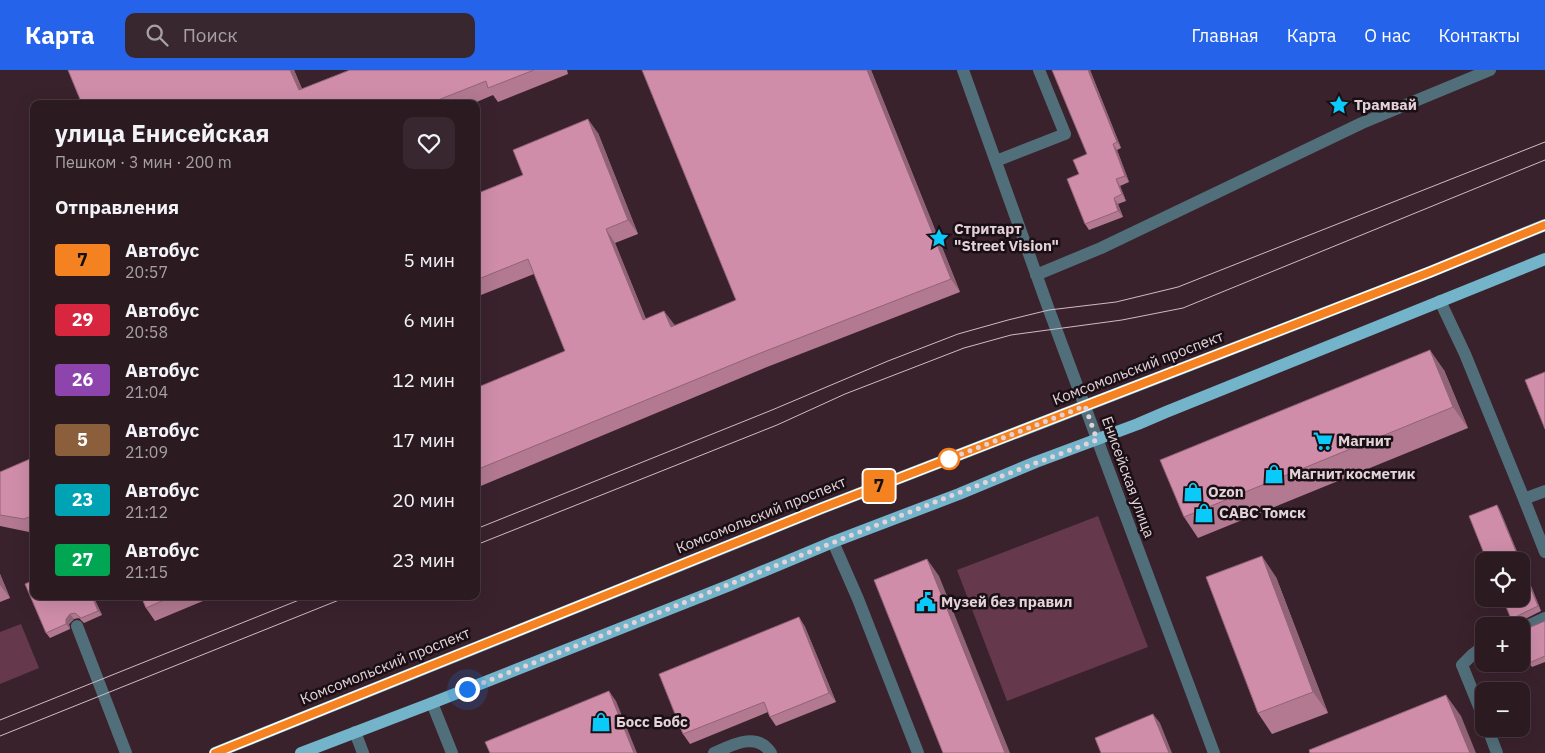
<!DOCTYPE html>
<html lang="ru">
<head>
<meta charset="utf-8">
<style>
  :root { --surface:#2c1a21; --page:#38272e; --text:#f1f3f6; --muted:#a6a1a5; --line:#48383f; --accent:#2563eb }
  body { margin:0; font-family:"IBM Plex Sans",sans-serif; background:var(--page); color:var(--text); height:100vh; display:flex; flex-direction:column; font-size:19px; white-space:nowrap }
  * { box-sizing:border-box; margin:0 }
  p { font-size:16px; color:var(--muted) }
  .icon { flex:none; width:28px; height:28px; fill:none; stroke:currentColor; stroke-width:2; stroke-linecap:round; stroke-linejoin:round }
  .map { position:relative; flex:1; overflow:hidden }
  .panel { position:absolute; left:30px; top:30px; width:450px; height:500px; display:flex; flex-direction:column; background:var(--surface); border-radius:10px; box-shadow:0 5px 20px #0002,0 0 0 1px var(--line) }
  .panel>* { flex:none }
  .badge { padding:0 10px; border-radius:4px; font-size:18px; line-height:32px }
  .fabs { position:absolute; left:1475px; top:482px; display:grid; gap:10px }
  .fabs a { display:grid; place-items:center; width:55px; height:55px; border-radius:10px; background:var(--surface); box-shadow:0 5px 20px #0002,0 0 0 1px var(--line); font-size:25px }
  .you { position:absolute; width:25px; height:25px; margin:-12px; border:4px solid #fff; border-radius:50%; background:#1a73e8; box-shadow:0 0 0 8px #1a73e833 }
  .map>.badge { position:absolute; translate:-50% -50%; box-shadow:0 0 0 2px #fff }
  h2 { padding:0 25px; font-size:19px; line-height:45px }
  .round { display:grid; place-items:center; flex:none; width:52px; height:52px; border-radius:10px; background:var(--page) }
  .headline { display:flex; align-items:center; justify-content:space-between; height:85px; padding:0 25px }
  h1 { font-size:24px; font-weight:700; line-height:38px }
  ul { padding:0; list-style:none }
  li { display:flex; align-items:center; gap:15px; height:60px; padding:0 25px }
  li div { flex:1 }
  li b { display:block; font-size:19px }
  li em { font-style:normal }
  li .badge { min-width:55px; font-weight:700; text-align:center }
  header { display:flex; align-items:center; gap:30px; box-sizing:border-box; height:70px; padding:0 25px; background:var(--accent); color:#fff }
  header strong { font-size:24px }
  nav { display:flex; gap:28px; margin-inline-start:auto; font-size:18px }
  .search { width:350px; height:45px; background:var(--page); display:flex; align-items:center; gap:12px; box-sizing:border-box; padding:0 18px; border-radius:10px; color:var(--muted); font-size:19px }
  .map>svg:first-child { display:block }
</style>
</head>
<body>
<header>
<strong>Карта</strong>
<div class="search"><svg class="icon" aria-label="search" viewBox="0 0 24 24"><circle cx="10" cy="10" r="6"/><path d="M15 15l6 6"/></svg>Поиск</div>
<nav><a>Главная</a><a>Карта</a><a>О нас</a><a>Контакты</a></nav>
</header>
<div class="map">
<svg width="1545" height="683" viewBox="0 0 1545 683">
  <rect width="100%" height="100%" fill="#3a222c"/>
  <path fill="#65384c" d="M1098,446L1148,577L1007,631L957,500Z
    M21,554L39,598L0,614V562Z"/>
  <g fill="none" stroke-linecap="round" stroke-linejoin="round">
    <path stroke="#516f7a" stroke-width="12" d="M963,0L1049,240L1214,683
      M996,91L1065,64L1039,0
      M1036,205L1101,178L1362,53L1490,0
      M1440,231L1465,284L1524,429L1545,421
      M1524,429L1545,482
      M833,472L858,529L918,683
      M77,556L126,683
      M1521,559L1545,548
      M1484,576L1473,584L1462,595L1484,649
      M432,633L452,683
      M1488,659L1497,683
      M355,662L363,683
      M714,683C732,675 757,661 771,683"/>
    <path stroke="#73b4cb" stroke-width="12" d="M215,683L822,438L1430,202L1545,155
      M301,683L432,633L730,515L833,472L959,424L1036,392L1138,354L1166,342L1545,189"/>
    <path stroke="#cdbcc3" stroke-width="1" d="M476,459L772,340L888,291L958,264L1008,250L1049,240L1116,232L1178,217L1545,72
      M476,475L777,355L845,324L964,278L1011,265L1122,250L1183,238L1545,90
      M0,650L309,526
      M0,666L349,526"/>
  </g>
  <path fill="#b27991" d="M68,0H294L302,19L350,0H567L568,4L498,32L493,25L472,34H82Z
    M642,0H871L960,222L767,297L476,418V318L565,281L534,204L476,227V124L523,105L598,63L638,164L615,173L646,249L674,254L675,256L736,230Z
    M1052,0H1090L1121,78L1117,80L1129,112L1120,116L1126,131L1118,134L1123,147L1089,160L1085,154L1079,104L1087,84Z
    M1444,300L1468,358L1198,468L1184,447Z
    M30,389L34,393V463L0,456V402Z
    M1521,491L1541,541L1515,554L1511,549Z
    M0,504L10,528L0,532Z
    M1276,507L1328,643L1272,664L1258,643Z
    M34,526H93L102,545L84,553L79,548L74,549L69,554L70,559L50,568L46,563Z
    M141,526H215L155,551L146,538Z
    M799,547L805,557L836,632L776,656L770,647L768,642L690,674L683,664Z
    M1545,551V592L1532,597L1529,593Z"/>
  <path fill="#916376" d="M290,0H294L308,33L299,20Z
    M867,0H871L960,222L951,209Z
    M1088,0H1090L1121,78L1117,72Z
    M588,49L598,63L638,164L628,150Z
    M1113,74L1117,80L1129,112L1125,106Z
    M1116,109L1120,116L1126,131L1122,124Z
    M1114,128L1118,134L1123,147L1118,141Z
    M606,159L615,173L652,264L643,250Z
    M664,241L674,254L680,270L671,257Z
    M1430,280L1444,300L1468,358L1453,337Z
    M1497,435L1500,440L1521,491H1520Z
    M1262,486L1276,507L1328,643L1313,622Z
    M927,489L939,506L1010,683H1005Z
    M1521,491L1541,541L1538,536L1521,495Z
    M0,504L10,528L0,515Z
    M92,526H93L102,545L98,541Z
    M70,544L74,549L69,554L70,559L66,554V549Z
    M799,547L805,557L836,632L829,623Z
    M609,621L616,631L637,683H634Z
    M1446,625L1461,646L1476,683H1470Z
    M1153,644L1160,653L1172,683H1169Z"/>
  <path fill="#cf8da9" stroke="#916376" d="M68,0H290L299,20L350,0H534L488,18L486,11L428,34H82Z
    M642,0H867L951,209L758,284L476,400V318L565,281L528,189L476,210V124L523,105L513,80L588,49L628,150L606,159L643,250L664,241L671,257L736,230Z
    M1052,0H1088L1117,72L1113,74L1125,106L1116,109L1122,124L1114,128L1118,141L1085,154L1067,109L1079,104L1073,90L1087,84Z
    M1430,280L1453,337L1184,447L1160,390Z
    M1545,302V359L1525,310Z
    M30,389L34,396V445L24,449L0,445V402Z
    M1497,435L1520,491H1487L1469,446Z
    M1262,486L1313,622L1258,643L1206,507Z
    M927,489L1005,683H943L874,510Z
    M1521,495L1538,536L1511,549L1503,529H1521Z
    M34,510V526H92L98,541L81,548L75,543L70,544L66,549V554L46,563L25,514Z
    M141,526H173L146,538Z
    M799,547L829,623L770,647L764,632L683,664L659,604Z
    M1545,551V586L1529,593L1521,574V561Z
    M609,621L634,683H490L485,672Z
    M1446,625L1470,683H1310L1309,680Z
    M1153,644L1169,683H1101L1095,668Z"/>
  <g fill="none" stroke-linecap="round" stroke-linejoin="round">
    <defs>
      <path id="line" d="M215,683L822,438L1430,202L1545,155"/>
    </defs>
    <use href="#line" stroke="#fff" stroke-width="11"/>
    <use href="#line" stroke="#f58220" stroke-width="8"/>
    <path stroke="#e3d3d9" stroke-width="5" stroke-dasharray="0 9" d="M467,619C677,537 885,449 1097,370L1085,336L949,389"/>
  </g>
  <defs>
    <symbol id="sight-bare" viewBox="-9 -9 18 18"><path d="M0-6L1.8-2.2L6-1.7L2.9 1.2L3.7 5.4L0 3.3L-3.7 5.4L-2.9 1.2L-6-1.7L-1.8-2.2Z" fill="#0acafa" stroke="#1a0f14" stroke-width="2.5" paint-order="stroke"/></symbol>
    <symbol id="supermarket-bare" viewBox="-9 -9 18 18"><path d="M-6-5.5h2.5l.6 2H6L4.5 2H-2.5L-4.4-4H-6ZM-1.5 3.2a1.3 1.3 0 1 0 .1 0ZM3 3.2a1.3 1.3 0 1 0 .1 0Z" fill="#0acafa" stroke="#1a0f14" stroke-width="2.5" paint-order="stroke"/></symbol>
    <symbol id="shop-bare" viewBox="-9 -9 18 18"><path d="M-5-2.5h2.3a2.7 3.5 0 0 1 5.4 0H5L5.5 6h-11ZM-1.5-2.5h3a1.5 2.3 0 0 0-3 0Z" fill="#0acafa" stroke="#1a0f14" stroke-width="2.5" paint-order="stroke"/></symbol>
    <symbol id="civic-bare" viewBox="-9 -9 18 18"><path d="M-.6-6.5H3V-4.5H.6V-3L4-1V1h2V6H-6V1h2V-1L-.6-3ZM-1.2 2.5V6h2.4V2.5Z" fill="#0acafa" stroke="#1a0f14" stroke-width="2.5" paint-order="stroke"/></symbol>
  </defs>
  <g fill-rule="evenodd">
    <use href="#sight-bare" x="1325" y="21" width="28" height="28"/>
    <use href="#sight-bare" x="925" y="154" width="28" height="28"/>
    <use href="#supermarket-bare" x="1309" y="357" width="28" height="28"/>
    <use href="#shop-bare" x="1260" y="390" width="28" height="28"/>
    <use href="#shop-bare" x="1179" y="408" width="28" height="28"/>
    <use href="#shop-bare" x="1190" y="429" width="28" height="28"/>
    <use href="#civic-bare" x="912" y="518" width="28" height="28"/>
    <use href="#shop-bare" x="587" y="638" width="28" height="28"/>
  </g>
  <circle fill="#fff" stroke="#f58220" stroke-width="2.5" cx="949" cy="389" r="10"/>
  <g text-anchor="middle" stroke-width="5" stroke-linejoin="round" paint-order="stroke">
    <g font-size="15" font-weight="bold" fill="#e3d3d9" stroke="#1a0f14" text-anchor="start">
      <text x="1354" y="40">Трамвай</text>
      <text x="954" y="164">Стритарт<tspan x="954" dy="17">"Street Vision"</tspan></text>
      <text x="1338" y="376">Магнит</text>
      <text x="1289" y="409">Магнит косметик</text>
      <text x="1208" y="427">Ozon</text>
      <text x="1219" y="448">САВС Томск</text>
      <text x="941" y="537">Музей без правил</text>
      <text x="616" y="657">Босс Бобс</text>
    </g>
    <g font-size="15" fill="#e3d3d9" stroke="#1a0f14">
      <text transform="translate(1138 298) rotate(-21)" y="5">Комсомольский проспект</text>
      <text transform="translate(1128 407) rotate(70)" y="5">Енисейская улица</text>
      <text transform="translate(761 445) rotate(-22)" y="5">Комсомольский проспект</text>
      <text transform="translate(385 596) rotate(-22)" y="5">Комсомольский проспект</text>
    </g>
  </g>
</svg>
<div class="fabs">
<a><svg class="icon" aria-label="locate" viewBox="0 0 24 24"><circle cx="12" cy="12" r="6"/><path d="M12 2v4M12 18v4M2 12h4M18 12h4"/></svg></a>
<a>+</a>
<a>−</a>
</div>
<div class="you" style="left:467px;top:619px"></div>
<b class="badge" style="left:879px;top:416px;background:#f58220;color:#111">7</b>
<section class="panel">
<div class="headline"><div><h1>улица Енисейская</h1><p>Пешком · 3 мин · 200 m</p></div><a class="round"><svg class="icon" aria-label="heart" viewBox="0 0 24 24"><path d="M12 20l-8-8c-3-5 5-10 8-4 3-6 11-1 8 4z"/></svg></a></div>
<h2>Отправления</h2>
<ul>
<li><span class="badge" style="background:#f58220;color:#111">7</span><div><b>Автобус</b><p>20:57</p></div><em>5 мин</em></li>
<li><span class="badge" style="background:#d7263d;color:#fff">29</span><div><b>Автобус</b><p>20:58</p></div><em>6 мин</em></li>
<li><span class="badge" style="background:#8e44ad;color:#fff">26</span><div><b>Автобус</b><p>21:04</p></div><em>12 мин</em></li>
<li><span class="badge" style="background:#8b5e3c;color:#fff">5</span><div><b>Автобус</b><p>21:09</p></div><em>17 мин</em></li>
<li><span class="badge" style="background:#00a3b4;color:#fff">23</span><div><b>Автобус</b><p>21:12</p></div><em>20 мин</em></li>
<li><span class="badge" style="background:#00a651;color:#fff">27</span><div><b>Автобус</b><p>21:15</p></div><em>23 мин</em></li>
</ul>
</section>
</div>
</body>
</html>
